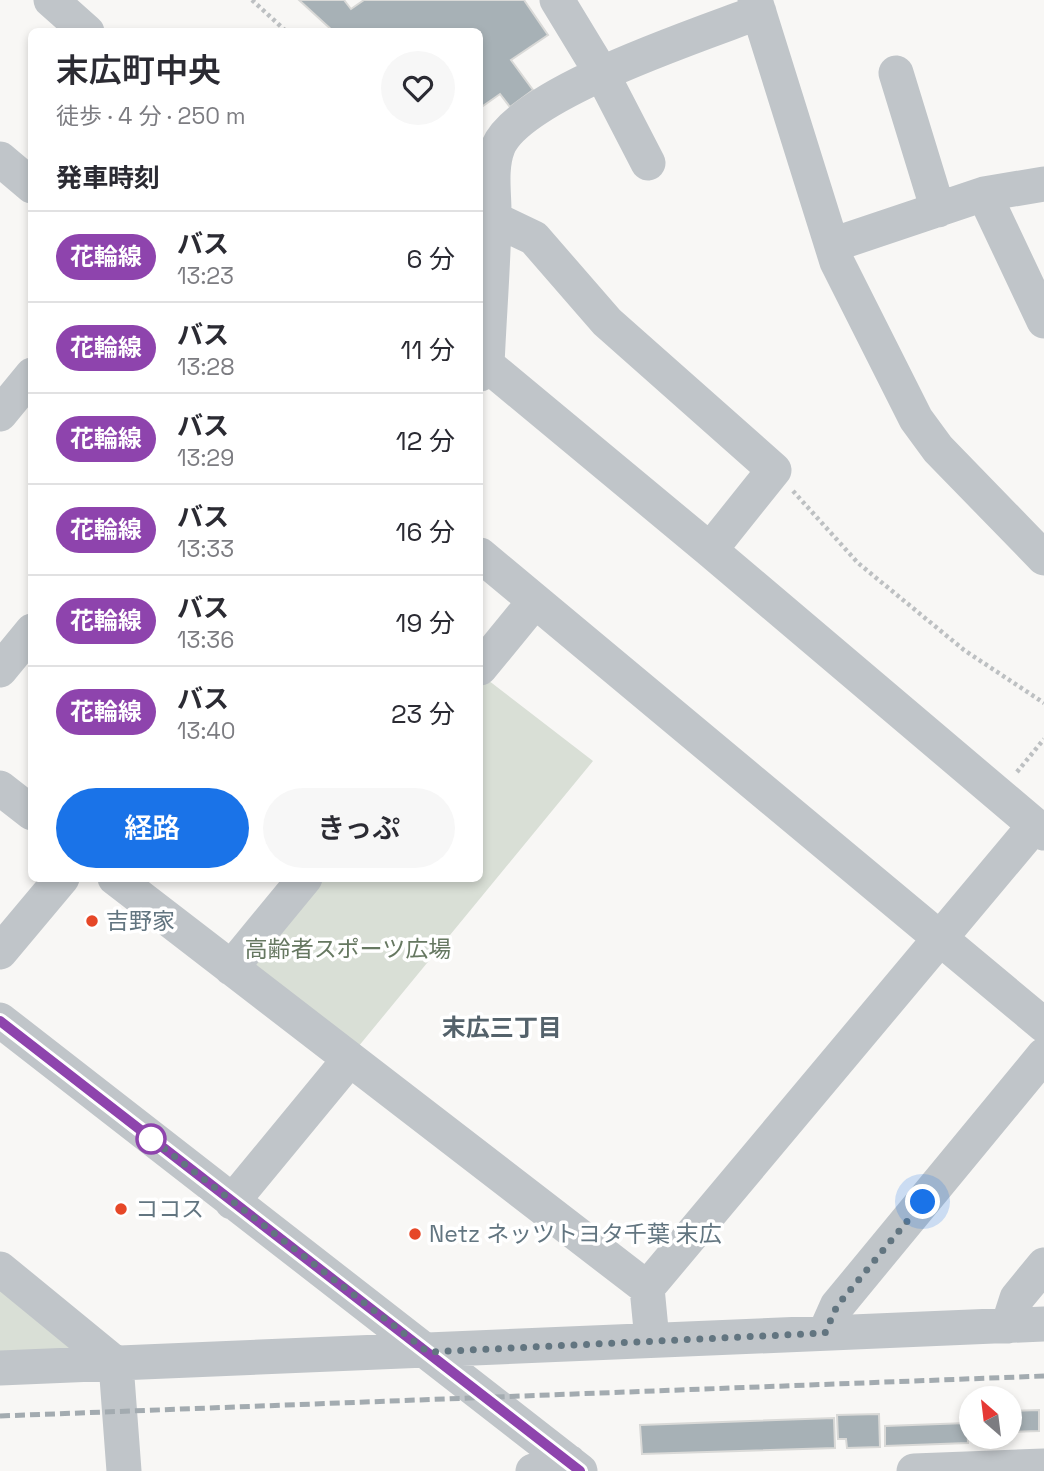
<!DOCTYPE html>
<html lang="ja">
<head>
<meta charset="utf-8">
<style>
  :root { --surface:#fff; --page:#f7f7f7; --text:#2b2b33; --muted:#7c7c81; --line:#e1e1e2; --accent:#1a73e8 }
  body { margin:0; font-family:"Space Grotesk","Noto Sans JP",sans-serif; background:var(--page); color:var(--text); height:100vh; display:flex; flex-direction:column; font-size:26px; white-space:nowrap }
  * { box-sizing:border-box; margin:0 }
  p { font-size:23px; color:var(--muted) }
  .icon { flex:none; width:38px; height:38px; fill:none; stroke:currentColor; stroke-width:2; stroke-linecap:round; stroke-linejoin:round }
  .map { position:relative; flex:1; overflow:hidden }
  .panel { position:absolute; left:28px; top:28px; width:455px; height:854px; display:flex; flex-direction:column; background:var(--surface); border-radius:10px; box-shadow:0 4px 10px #0003 }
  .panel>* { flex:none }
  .badge { padding:0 14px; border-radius:23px; font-size:24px; line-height:46px }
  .needle { width:46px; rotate:332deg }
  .buttons { position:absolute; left:959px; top:1386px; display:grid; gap:14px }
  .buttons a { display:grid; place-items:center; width:63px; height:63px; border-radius:50%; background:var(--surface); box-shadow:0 4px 10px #0003; font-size:35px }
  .you { position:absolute; width:35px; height:35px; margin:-18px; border:5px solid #fff; border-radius:50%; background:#1a73e8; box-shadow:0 0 0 10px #1a73e833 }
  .map>.badge { position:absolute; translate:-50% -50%; box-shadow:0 0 0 4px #fff }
  h2 { padding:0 28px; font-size:26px; line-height:63px }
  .round { display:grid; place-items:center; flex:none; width:74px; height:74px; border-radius:37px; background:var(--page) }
  .summary { display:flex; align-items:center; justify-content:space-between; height:119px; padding:0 28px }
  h1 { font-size:33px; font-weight:600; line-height:52px }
  .cta { display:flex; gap:14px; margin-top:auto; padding:14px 28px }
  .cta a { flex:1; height:80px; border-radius:42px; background:var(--accent); color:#fff; font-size:28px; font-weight:600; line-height:80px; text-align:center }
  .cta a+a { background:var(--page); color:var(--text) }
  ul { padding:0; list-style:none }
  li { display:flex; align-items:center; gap:21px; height:91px; padding:0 28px; border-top:2px solid var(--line) }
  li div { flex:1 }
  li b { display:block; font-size:26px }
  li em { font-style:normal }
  li .badge { min-width:77px; font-weight:700; text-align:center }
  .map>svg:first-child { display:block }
</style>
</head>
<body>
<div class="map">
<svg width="1044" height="1471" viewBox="0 0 1044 1471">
  <rect width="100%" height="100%" fill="#f8f7f5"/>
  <path fill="#d9dfd6" d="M484,677L593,761L358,1047L255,970L252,955L316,879L480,878V683Z
    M0,1281L73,1339L71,1353L0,1357Z"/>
  <path fill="#a7b1b6" stroke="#d9d9d7" stroke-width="2" d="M299,0H344L351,9L364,0H524L548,35L511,60L533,90L510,107L500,94L480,108V32H334Z
    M1039,1410V1431L1010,1432V1411Z
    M879,1414L880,1447L847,1448L846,1439H838L837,1415Z
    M834,1418L835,1448L642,1454L640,1425Z
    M967,1423L968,1443L885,1446V1426Z"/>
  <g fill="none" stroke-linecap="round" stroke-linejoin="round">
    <path stroke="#bdc0c2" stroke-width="4.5" stroke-dasharray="3.5 3.5" stroke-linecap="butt" d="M252,0L287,32
      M793,491L858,563L964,650L1044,703
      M1017,772L1044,739"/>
    <path stroke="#c0c5c9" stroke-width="35" d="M51,0L87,32
      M557,0L602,74L648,163
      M755,0L837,262L916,419L938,449L1044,558
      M896,73L938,210
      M0,159L32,186
      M984,194L1044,321
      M494,219L534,238L607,322L774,470L710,550
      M832,245L984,194L1044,184
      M480,359L710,550L1044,833
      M480,374L487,365C489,317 493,269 494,221C495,197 489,170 498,147C520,93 702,34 759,12
      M0,414L32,375
      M480,555L1044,1025
      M480,668L535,601
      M0,670L32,631
      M0,788L32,813
      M115,878L647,1288L652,1340
      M0,952L62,878
      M231,968L305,878
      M0,1020L580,1471
      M232,1202L349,1060
      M0,1269L116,1364L124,1471
      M647,1288L1035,825
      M1008,1326L1017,1298L1044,1265
      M825,1333L837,1306L1044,1055
      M0,1368L1044,1324
      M533,1471L569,1462
      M914,1471L1044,1466"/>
    <path stroke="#a3abb0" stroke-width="5" stroke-dasharray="10 5" stroke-linecap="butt" d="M0,1416L1044,1376"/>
  </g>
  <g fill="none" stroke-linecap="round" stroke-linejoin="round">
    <defs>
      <path id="line" d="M0,1021L580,1471"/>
    </defs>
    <use href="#line" stroke="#fff" stroke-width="16"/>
    <use href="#line" stroke="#8e44ad" stroke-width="10"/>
    <path stroke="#627580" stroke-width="7" stroke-dasharray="0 12.6" d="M151,1139L148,1136L428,1352L825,1333L837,1306L923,1202"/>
  </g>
  <g fill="#e64727" stroke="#fff" stroke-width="2.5">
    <circle cx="92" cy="921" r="7"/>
    <circle cx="121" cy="1209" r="7"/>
    <circle cx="415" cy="1234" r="7"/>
  </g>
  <circle fill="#fff" stroke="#8e44ad" stroke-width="3.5" cx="151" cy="1139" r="14"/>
  <g text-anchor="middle" stroke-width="7" stroke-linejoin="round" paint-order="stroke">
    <g font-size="23" fill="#627580" stroke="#fff" text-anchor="start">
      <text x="106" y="929">吉野家</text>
      <text x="135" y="1217">ココス</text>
      <text x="429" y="1242">Netz ネッツトヨタ千葉 末広</text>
    </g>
    <g font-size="23" fill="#667861" stroke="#fff">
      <text x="348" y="957">高齢者スポーツ広場</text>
    </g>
    <g font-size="24" font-weight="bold" fill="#54626b" stroke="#fff">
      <text x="502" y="1036">末広三丁目</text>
    </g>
  </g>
</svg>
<div class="buttons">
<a><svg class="needle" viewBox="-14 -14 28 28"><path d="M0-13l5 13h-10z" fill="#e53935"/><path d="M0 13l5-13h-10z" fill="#7c7c81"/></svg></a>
</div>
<div class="you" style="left:923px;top:1202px"></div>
<section class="panel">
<div class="summary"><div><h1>末広町中央</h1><p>徒歩 · 4 分 · 250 m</p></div><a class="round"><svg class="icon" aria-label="heart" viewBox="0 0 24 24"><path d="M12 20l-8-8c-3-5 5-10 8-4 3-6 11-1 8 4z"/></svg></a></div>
<h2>発車時刻</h2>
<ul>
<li><span class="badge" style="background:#8e44ad;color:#fff">花輪線</span><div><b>バス</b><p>13:23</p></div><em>6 分</em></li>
<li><span class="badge" style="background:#8e44ad;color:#fff">花輪線</span><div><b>バス</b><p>13:28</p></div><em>11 分</em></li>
<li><span class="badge" style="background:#8e44ad;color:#fff">花輪線</span><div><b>バス</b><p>13:29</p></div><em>12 分</em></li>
<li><span class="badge" style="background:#8e44ad;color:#fff">花輪線</span><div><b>バス</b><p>13:33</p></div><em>16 分</em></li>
<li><span class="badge" style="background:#8e44ad;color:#fff">花輪線</span><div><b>バス</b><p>13:36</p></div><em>19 分</em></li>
<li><span class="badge" style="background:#8e44ad;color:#fff">花輪線</span><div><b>バス</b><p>13:40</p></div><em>23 分</em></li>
</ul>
<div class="cta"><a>経路</a><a>きっぷ</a></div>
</section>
</div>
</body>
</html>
